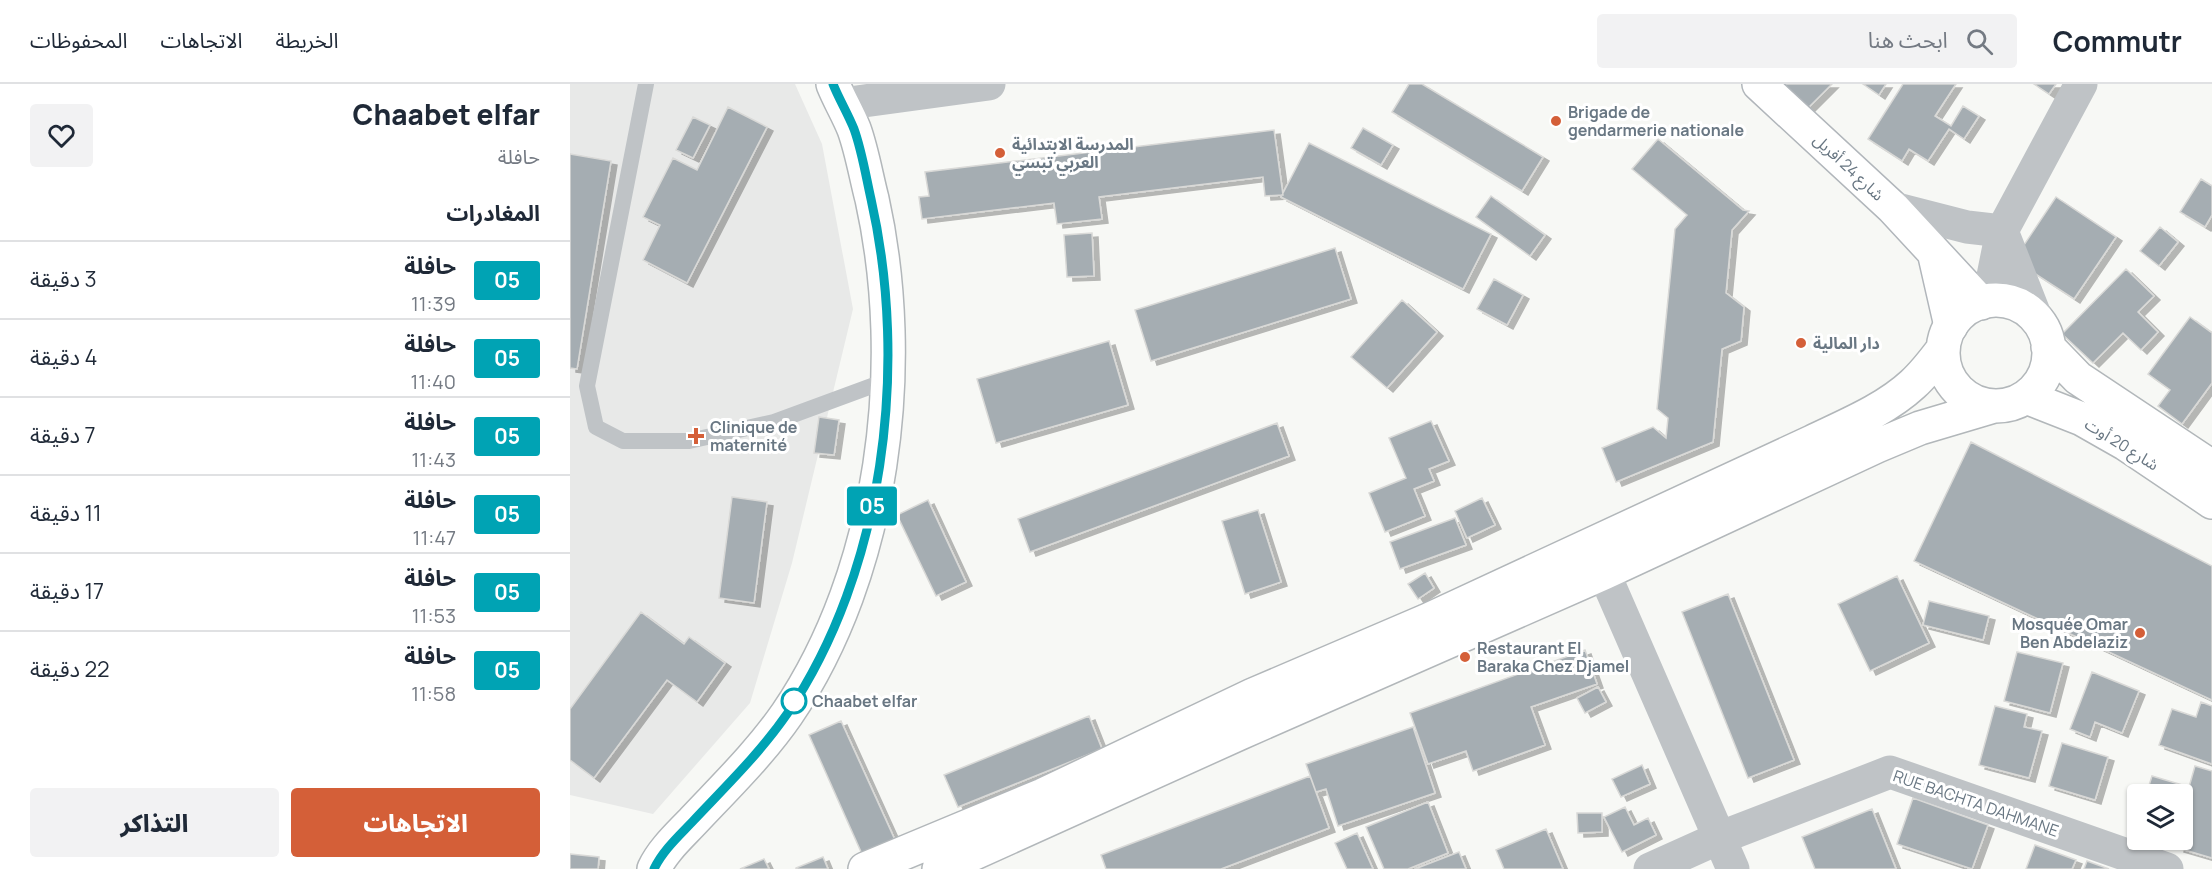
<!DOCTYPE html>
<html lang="ar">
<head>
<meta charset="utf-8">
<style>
  :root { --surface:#fff; --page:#f2f2f3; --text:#1f2937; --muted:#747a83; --line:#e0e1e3; --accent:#d45f38 }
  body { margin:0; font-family:Manrope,"Noto Sans Arabic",sans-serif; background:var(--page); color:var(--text); direction:rtl; height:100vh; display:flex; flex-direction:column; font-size:22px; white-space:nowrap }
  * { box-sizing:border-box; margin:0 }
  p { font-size:20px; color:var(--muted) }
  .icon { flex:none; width:33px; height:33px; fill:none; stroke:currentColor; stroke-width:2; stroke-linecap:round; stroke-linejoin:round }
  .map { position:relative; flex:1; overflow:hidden; direction:ltr }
  .side { display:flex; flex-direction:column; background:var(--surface); width:570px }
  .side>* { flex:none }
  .badge { padding:0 12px; border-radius:4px; font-size:21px; line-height:39px }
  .tools { position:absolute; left:1557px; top:700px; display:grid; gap:12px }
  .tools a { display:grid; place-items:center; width:66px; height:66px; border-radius:6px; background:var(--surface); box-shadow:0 2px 4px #0004; font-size:30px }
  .map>.badge { position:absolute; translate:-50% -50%; box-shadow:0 0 0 3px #fff }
  h2 { padding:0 30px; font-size:22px; line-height:54px }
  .round { display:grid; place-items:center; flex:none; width:63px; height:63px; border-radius:6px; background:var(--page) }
  .overview { display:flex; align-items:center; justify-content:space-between; height:102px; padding:0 30px }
  h1 { font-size:28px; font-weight:800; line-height:45px }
  .primary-button { display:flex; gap:12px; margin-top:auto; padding:12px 30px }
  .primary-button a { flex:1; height:69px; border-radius:6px; background:var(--accent); color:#fff; font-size:24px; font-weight:800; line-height:69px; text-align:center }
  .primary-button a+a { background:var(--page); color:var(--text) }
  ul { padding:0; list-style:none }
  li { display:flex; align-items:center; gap:18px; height:78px; padding:0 30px; border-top:2px solid var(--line) }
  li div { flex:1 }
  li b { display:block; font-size:22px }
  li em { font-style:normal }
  li .badge { min-width:66px; font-weight:700; text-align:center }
  header { display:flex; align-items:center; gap:36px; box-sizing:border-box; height:84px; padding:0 30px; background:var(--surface); border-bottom:2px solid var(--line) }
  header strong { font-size:28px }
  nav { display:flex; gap:33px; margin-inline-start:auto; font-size:21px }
  .search { width:420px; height:54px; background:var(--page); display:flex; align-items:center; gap:15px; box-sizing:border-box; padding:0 21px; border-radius:6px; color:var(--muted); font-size:22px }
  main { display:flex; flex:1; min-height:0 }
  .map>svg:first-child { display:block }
</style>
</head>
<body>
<header>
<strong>Commutr</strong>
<div class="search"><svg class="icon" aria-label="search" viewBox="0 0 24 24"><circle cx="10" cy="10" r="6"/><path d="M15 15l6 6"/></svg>ابحث هنا</div>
<nav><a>الخريطة</a><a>الاتجاهات</a><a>المحفوظات</a></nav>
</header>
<main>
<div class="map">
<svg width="1642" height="785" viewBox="0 0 1642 785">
  <defs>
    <filter id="shadow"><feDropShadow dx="6" dy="4" stdDeviation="0" flood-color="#0004"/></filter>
  </defs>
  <rect width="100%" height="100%" fill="#f7f8f5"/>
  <path fill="#e8e9e8" d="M0,0H225L252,60L283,225L222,479L180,619L83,730L0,711Z"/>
  <path fill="#a5adb2" stroke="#d9d9d7" stroke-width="1.5" filter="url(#shadow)" d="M839,0H852L973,73L952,107L822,28Z
    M1214,0H1262L1236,26L1212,2Z
    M1293,0H1316L1309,11Z
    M1333,0H1386L1365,32L1381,42L1393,22L1409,32L1394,55L1379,45L1358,77L1339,65L1332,77L1298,55Z
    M1464,0H1486L1479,10Z
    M158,23L197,43L117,199L73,176L90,141L73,133L103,74L127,86Z
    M123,33L140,41L123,74L106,66Z
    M793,44L823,61L811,81L781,64Z
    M704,46L713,111L695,112L693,93L529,113L532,135L487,140L484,119L352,135L349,113L359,112L355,88Z
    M1088,55L1173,126L1179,127L1162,146L1156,209L1174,223L1171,257L1152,265L1143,358L1046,398L1032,364L1083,343L1096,354L1098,334L1087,325L1105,145L1117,131L1062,85Z
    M739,59L921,150L893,205L711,113Z
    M0,70L41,77L7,285L0,284Z
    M1631,95L1642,102V131L1635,143L1610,128Z
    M921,112L975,151L960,172L906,133Z
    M1486,113L1546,153L1504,215L1444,176Z
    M1590,143L1608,158L1589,182L1570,167Z
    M522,149L524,192L497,193L494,151Z
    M765,164L781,215L581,277L565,226Z
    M1556,185L1584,212L1568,228L1588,248L1571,266L1553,249L1523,279L1492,250Z
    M924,195L953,211L937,241L907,225Z
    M832,216L867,248L817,304L781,273Z
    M1620,233L1642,249V299L1612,340L1588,322L1600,306L1578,290Z
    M539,257L558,321L426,359L407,295Z
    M249,333L269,336L264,371L244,369Z
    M861,337L879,377L859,385L864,397L844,405L855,432L815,448L799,409L836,394L819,354Z
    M707,339L719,372L460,468L448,435Z
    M1401,358L1642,482V616L1344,477Z
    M162,413L197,418L184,519L149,514Z
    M912,414L925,441L897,454L885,427Z
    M358,416L396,498L366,512L327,431Z
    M688,426L711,498L675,510L652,437Z
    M885,434L896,461L830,485L820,458Z
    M855,489L864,504L848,515L838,500Z
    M1327,492L1359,559L1300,587L1268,520Z
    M1158,510L1224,676L1178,694L1112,528Z
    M1359,517L1419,532L1413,556L1353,541Z
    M71,528L114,560L119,553L155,579L127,618L97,596L24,694L0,676V625Z
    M1015,566L1027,600L961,623L975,661L903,687L896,667L858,680L840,629Z
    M1447,568L1493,579L1480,629L1434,617Z
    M1522,588L1569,607L1552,649L1525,638L1520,653L1500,645Z
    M1028,603L1036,618L1015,629L1007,614Z
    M1631,618L1642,622V680L1589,661L1602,625L1626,633Z
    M1425,622L1457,630L1454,643L1472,647L1459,694L1409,681Z
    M519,632L532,665L388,723L374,691Z
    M271,637L325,756L292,770L239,651Z
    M843,643L865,709L768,742L756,705L746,708L736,680Z
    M1492,659L1538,673L1525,716L1479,702Z
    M1072,681L1080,700L1051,713L1042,695Z
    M1625,682L1642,687V774L1608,764L1611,756H1612V711H1576L1582,692L1619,703Z
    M740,692L759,744L651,785H536L531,771Z
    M1343,714L1418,741L1402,785L1327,760Z
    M858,718L878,769L838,785H814L796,743Z
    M1055,723L1064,741L1078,734L1086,751L1052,768L1034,733Z
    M1302,725L1326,785H1245L1232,753Z
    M1007,729H1032V748L1008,749Z
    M976,745L993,785H934L926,766Z
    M787,749L803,785H777L765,759Z
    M1465,761L1506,776L1502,785H1456Z
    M889,768L896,785H845Z
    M0,770L29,773L28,785H0Z
    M253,773L258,785H226V784Z
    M194,775L199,785H170Z
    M1517,777L1539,785H1514Z"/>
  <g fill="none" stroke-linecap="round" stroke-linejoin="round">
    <defs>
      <path id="secondary" d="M1189,0L1323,124L1411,219
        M1365,172L1381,242"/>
      <path id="primary" d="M1373 269a53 53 0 1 1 106 0a53 53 0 1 1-106 0Z
        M1478,263L1508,294L1642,383
        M1456,313L1512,335L1556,360L1642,418
        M84,785C93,766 110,751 124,736C156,702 190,669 217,630C314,487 339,282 302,115C296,92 292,67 284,45C278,30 269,15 263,0
        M295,785L473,711L683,611L856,537L1242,358C1275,342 1315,326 1343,300C1354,290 1364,277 1373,265
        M369,785L670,649L1034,489L1307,362L1350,344L1424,322"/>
    </defs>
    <use href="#secondary" stroke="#b1b6bb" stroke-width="36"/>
    <use href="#primary" stroke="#b2b7ba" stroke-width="36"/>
    <path stroke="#bfc3c6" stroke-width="16" d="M76,0L17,302L26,343L53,357H119L204,338L318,296"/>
    <path stroke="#bfc3c6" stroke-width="33" d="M272,20L419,0
      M1323,124L1397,143L1432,147
      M1432,147L1467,236
      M1418,217L1432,147L1511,0
      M1034,489L1163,785
      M1080,785L1149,754L1320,688L1597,785"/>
    <use href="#secondary" stroke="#fff" stroke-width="33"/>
    <use href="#primary" stroke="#fff" stroke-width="33"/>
  </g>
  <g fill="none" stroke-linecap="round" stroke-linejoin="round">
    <defs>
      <path id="line" d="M84,785C93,766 110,751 124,736C156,702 190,669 217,630C314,487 339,283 301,115C296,93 292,67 284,45C278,30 269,15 263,0"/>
    </defs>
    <use href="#line" stroke="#fff" stroke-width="14"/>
    <use href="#line" stroke="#00a3b4" stroke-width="9"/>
  </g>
  <g fill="#d45f38" stroke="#fff" stroke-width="2">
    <circle cx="986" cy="37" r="6"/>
    <circle cx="430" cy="69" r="6"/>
    <circle cx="1231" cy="259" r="6"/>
    <path d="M123 343h6v6h6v6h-6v6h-6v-6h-6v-6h6z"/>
    <circle cx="1570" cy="549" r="6"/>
    <circle cx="895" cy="573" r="6"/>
  </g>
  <circle fill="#fff" stroke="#00a3b4" stroke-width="3" cx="224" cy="617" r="12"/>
  <g text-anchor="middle" stroke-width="6" stroke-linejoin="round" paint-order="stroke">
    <g font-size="16" font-weight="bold" fill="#697783" stroke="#fff" text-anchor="start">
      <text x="998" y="34">Brigade de<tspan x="998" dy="18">gendarmerie nationale</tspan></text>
      <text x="442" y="66">المدرسة الابتدائية<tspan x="442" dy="18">العربي تبسي</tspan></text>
      <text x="1243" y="265">دار المالية</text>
      <text x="140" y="349">Clinique de<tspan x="140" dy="18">maternité</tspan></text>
      <text x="1558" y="546" text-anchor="end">Mosquée Omar<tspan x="1558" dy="18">Ben Abdelaziz</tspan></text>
      <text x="907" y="570">Restaurant El<tspan x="907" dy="18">Baraka Chez Djamel</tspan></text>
    </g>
    <g font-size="16" fill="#697783" stroke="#fff">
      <text transform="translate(1279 83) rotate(43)" y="6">شارع 24 أفريل</text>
      <text transform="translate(1552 360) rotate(32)" y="6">شارع 20 أوت</text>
      <text transform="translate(1406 719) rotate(19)" y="6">RUE BACHTA DAHMANE</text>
    </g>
    <g font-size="16" font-weight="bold" fill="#697783" stroke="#fff" text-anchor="start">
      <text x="242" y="623">Chaabet elfar</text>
    </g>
  </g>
</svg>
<div class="tools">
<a><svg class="icon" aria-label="layers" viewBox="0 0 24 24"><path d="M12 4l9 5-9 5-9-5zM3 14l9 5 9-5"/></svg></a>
</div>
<b class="badge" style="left:302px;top:422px;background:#00a3b4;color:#fff">05</b>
</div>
<section class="side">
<div class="overview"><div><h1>Chaabet elfar</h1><p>حافلة</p></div><a class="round"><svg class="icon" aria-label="heart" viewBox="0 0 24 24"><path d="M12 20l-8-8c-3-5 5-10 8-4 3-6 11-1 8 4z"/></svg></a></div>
<h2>المغادرات</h2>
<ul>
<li><span class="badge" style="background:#00a3b4;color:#fff">05</span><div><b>حافلة</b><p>11:39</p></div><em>3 دقيقة</em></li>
<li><span class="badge" style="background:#00a3b4;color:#fff">05</span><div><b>حافلة</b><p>11:40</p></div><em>4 دقيقة</em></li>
<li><span class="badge" style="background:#00a3b4;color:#fff">05</span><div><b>حافلة</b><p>11:43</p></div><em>7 دقيقة</em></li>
<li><span class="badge" style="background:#00a3b4;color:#fff">05</span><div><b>حافلة</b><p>11:47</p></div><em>11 دقيقة</em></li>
<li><span class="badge" style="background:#00a3b4;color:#fff">05</span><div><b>حافلة</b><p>11:53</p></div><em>17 دقيقة</em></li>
<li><span class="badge" style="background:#00a3b4;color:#fff">05</span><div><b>حافلة</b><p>11:58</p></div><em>22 دقيقة</em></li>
</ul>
<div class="primary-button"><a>الاتجاهات</a><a>التذاكر</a></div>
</section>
</main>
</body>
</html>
